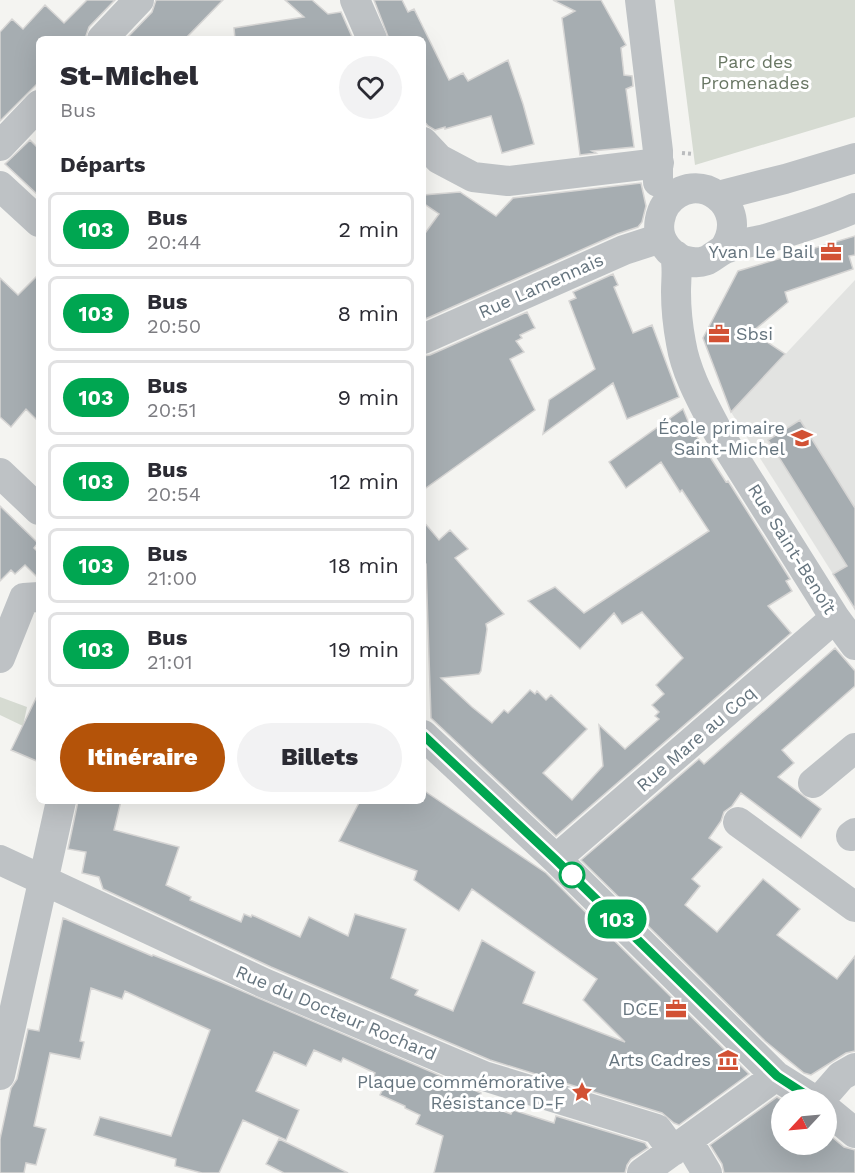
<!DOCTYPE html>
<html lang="fr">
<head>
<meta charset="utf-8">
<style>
  :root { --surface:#fff; --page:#f2f2f3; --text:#2b2b33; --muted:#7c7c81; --line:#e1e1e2; --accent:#b45309 }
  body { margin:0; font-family:"Work Sans",sans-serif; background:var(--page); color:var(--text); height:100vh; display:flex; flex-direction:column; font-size:22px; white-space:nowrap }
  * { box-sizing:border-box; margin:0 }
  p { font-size:20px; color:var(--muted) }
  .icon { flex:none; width:33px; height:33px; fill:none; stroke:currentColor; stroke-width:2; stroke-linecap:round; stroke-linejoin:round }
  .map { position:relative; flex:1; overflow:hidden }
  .panel { position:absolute; left:36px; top:36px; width:390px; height:768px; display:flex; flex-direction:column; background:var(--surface); border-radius:9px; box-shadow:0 6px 24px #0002 }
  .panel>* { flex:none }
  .badge { padding:0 12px; border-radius:20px; font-size:21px; line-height:39px }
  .needle { width:39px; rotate:244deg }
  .controls { position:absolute; left:771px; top:1089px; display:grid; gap:12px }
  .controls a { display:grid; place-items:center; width:66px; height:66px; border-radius:50%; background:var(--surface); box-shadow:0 6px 24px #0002; font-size:30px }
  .map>.badge { position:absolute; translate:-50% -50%; box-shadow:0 0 0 3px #fff }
  h2 { padding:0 24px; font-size:22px; line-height:54px }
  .round { display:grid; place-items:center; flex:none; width:63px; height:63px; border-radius:32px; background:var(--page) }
  .head { display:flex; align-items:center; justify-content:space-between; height:102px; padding:0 24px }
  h1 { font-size:28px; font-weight:800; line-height:45px }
  .cta { display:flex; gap:12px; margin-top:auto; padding:12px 24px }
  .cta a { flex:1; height:69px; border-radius:36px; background:var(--accent); color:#fff; font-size:24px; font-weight:800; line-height:69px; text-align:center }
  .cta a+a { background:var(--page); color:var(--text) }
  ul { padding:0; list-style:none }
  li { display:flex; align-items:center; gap:18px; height:75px; margin:0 12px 9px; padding:0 12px; border:3px solid var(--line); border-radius:9px }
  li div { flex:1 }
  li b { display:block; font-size:22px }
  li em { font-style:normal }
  li .badge { min-width:66px; font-weight:700; text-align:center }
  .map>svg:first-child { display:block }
</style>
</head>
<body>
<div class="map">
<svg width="855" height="1173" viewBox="0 0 855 1173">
  <rect width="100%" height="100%" fill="#f4f4f1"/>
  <path fill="#e2e3e1" d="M855,280V581L843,590L731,412Z"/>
  <path fill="#d6dbd2" d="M674,0H855V117L695,165Z
    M0,697L27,707L23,726L0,715Z"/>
  <path fill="#a6adb1" stroke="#d6d5d4" stroke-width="1.5" d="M87,0H115L89,27L85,39H39V82L0,121V32L12,19L23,29L45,5L64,23Z
    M156,0H223L185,39H126L152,12Z
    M285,0H312L328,14L341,12L353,39H235L234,28L304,17Z
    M374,0H402L408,12L414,9L449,80L463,73L468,81L508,60L523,104L534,144L502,153L491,116L445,129V127L435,130L428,126L423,120V39H389Z
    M553,0H601L626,45L621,48L624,75L632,76L633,86L626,89L634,147L592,151L596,153L580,155L562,18L575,11Z
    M30,140L39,149V196L5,164Z
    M641,183L646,206L642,222L638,227L617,234L423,320V236L439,214L423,203V195L460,192L496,216L513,198Z
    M855,236V255L849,256L853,269L785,292L788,302L752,332L785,354L731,412L703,338L738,271Z
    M39,274V422L26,409L11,427L0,417V278L18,295Z
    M613,274L618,285L614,287L633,333L652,325L679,397L627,419L613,383L543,434L549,400L595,369L569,301L576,298L573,292Z
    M527,312L535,328L520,335L522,338L516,341L524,352L510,359L535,410L423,490V356L430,355Z
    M683,409L690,426L726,482L728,481L790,579L786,581L792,591L768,606L791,633L556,836L431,718L426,564L423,561V521L439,540L450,530L468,549L455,558L504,614L486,624L487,629L481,671L479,674L441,678L472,707L492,723L504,710L508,713L530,690L535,694L537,691L546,700L551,695L587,729L543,773L572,800L603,766L599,725L625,749L659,719L655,716L659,712L652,705L664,694L656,685L683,658L642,612L622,624L614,613L580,649L528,601L555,587L584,613L709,531L682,490L680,492L661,462L626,488L609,462Z
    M800,420L855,508V609L833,574L847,566L768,440Z
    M0,506L38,543L34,548L39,553V579L25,565L15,574L11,570L0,581Z
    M835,648L855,671V686L782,750L794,763L778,777L821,809L801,838L741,793L732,806L724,812L721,821L709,838L722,847L692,879L700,886L685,905L717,932L763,879L800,909L777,935L837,979L855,956V1051L846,1053L811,1075L804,1073L765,1041L581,860L699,759L704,764Z
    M39,692V762L11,750Z
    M423,790L546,873L749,1074L679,1125L674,1123L662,1113L490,1060L271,967L103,889L99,877L82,873L86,852L68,849L78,801H121L114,830L179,847L166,885L191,897L190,900L241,922L244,914L251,917L252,915L300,937L309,917L348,936L355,914L406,929L391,978L418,990L415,995L453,1011L482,940L535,972L523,1003L625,1042L583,1000L597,979L472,889L459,911L414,880L417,871L339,841L360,801H423Z
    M63,918L152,956L153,955L221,982L481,1093L479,1102L511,1114L513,1110L554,1123L556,1116L645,1143L648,1148L631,1159L627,1165L625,1173H434L443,1136L416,1124L420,1115L405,1108V1106L380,1095L384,1087L372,1082L375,1073L343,1058L341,1062L314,1050L306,1066L274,1052L256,1091L299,1110L286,1140L243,1120L219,1173H202L175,1166L176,1159L94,1135L100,1117L171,1136L210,1030L125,991L122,999L91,988L80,1041L84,1042L80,1059L50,1053L34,1126L46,1129L36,1165L26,1163L24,1173H0V1139L11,1088L17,1079L28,1029L39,1031Z
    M777,1097L782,1100V1144H826V1132L844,1147L855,1150V1173H724L722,1164L710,1145Z
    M279,1139L312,1155L348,1173H284L266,1164Z"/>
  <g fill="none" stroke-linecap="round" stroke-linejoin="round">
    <path stroke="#babcbe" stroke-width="4" stroke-dasharray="3 3" stroke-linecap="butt" d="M682,153L693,154"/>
    <path stroke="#bec2c5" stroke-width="30" d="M355,0L372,39
      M640,0L658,151V182
      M102,39L139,0
      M423,142L439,159L473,177L508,181L659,163
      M0,146L39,105
      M0,186L39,222
      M718,196L785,179L855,158
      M724,249C753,206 696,165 666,204C660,213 657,227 661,238C666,251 679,261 692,262C709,264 712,255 725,249C735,244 753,242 765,239C795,230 826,221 855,208
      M675,255C678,268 676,279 676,292C676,308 678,327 681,343C686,374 703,403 718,432L835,618L855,645
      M423,339L624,250L661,238
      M0,473L39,510
      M0,658L24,598L39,597
      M423,735L556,859L776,1076L814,1100
      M813,783L855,748
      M738,822L855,907
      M851,836L855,833
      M556,859L835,618
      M0,860L264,983L484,1076L657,1129L673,1151
      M0,1075L61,801
      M820,1100L841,1076L855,1068
      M826,1109L855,1133
      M688,1141L707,1173
      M642,1173L776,1076"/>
  </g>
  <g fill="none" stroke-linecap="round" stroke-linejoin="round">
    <defs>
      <path id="line" d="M423,735L556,860L777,1076L814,1100"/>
    </defs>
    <use href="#line" stroke="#fff" stroke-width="14"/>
    <use href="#line" stroke="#00a651" stroke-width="9"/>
  </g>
  <defs>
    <symbol id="office-bare" viewBox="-9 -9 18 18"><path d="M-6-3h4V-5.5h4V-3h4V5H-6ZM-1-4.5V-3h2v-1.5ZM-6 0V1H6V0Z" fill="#d25134" stroke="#fff" stroke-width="2.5" paint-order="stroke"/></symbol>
    <symbol id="school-bare" viewBox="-9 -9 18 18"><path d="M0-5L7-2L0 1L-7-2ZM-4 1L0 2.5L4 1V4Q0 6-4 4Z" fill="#d25134" stroke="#fff" stroke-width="2.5" paint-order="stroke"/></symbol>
    <symbol id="museum-bare" viewBox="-9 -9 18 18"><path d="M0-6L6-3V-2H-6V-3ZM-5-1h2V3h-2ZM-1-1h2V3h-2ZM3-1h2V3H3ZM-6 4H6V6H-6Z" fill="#d25134" stroke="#fff" stroke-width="2.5" paint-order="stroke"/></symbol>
    <symbol id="sight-bare" viewBox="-9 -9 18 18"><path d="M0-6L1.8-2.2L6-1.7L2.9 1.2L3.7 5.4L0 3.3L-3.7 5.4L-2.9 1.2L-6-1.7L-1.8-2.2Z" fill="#d25134" stroke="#fff" stroke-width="2.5" paint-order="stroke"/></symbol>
  </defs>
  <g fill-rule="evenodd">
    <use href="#office-bare" x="816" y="237" width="30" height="30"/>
    <use href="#office-bare" x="704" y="319" width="30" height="30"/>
    <use href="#school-bare" x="787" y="423" width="30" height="30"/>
    <use href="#office-bare" x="661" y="994" width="30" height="30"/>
    <use href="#museum-bare" x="713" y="1045" width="30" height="30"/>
    <use href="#sight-bare" x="567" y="1077" width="30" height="30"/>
  </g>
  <circle fill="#fff" stroke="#00a651" stroke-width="3" cx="572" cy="875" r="12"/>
  <g text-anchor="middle" stroke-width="6" stroke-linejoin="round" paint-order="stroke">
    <g font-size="18" fill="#697764" stroke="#fff">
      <text x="755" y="68">Parc des<tspan x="755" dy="21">Promenades</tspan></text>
    </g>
    <g font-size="18" fill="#66757f" stroke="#fff" text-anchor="end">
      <text x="814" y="258">Yvan Le Bail</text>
      <text x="736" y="340" text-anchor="start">Sbsi</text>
      <text x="785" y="434">École primaire<tspan x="785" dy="21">Saint-Michel</tspan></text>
      <text x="659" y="1015">DCE</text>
      <text x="711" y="1066">Arts Cadres</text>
      <text x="565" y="1088">Plaque commémorative<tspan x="565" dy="21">Résistance D-F</tspan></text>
    </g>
    <g font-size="18" fill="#66757f" stroke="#fff">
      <text transform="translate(541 286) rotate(-24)" y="6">Rue Lamennais</text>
      <text transform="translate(792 549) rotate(58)" y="6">Rue Saint-Benoît</text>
      <text transform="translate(696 739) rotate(-41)" y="6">Rue Mare au Coq</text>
      <text transform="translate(336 1013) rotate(23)" y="6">Rue du Docteur Rochard</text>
    </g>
  </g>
</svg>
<div class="controls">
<a><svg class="needle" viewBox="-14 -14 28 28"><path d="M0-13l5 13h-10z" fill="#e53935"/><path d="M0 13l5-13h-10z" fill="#7c7c81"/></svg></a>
</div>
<b class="badge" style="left:617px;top:919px;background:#00a651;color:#fff">103</b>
<section class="panel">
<div class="head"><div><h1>St-Michel</h1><p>Bus</p></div><a class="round"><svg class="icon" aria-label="heart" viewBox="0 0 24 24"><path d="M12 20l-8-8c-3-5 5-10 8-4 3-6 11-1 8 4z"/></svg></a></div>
<h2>Départs</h2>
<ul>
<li><span class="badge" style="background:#00a651;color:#fff">103</span><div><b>Bus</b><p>20:44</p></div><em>2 min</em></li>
<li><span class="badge" style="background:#00a651;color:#fff">103</span><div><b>Bus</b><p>20:50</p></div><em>8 min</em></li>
<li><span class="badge" style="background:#00a651;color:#fff">103</span><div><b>Bus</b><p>20:51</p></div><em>9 min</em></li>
<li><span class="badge" style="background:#00a651;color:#fff">103</span><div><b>Bus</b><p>20:54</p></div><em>12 min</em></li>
<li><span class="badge" style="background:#00a651;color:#fff">103</span><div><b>Bus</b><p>21:00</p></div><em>18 min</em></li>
<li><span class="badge" style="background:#00a651;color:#fff">103</span><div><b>Bus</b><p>21:01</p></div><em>19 min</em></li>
</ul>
<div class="cta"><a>Itinéraire</a><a>Billets</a></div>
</section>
</div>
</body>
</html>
